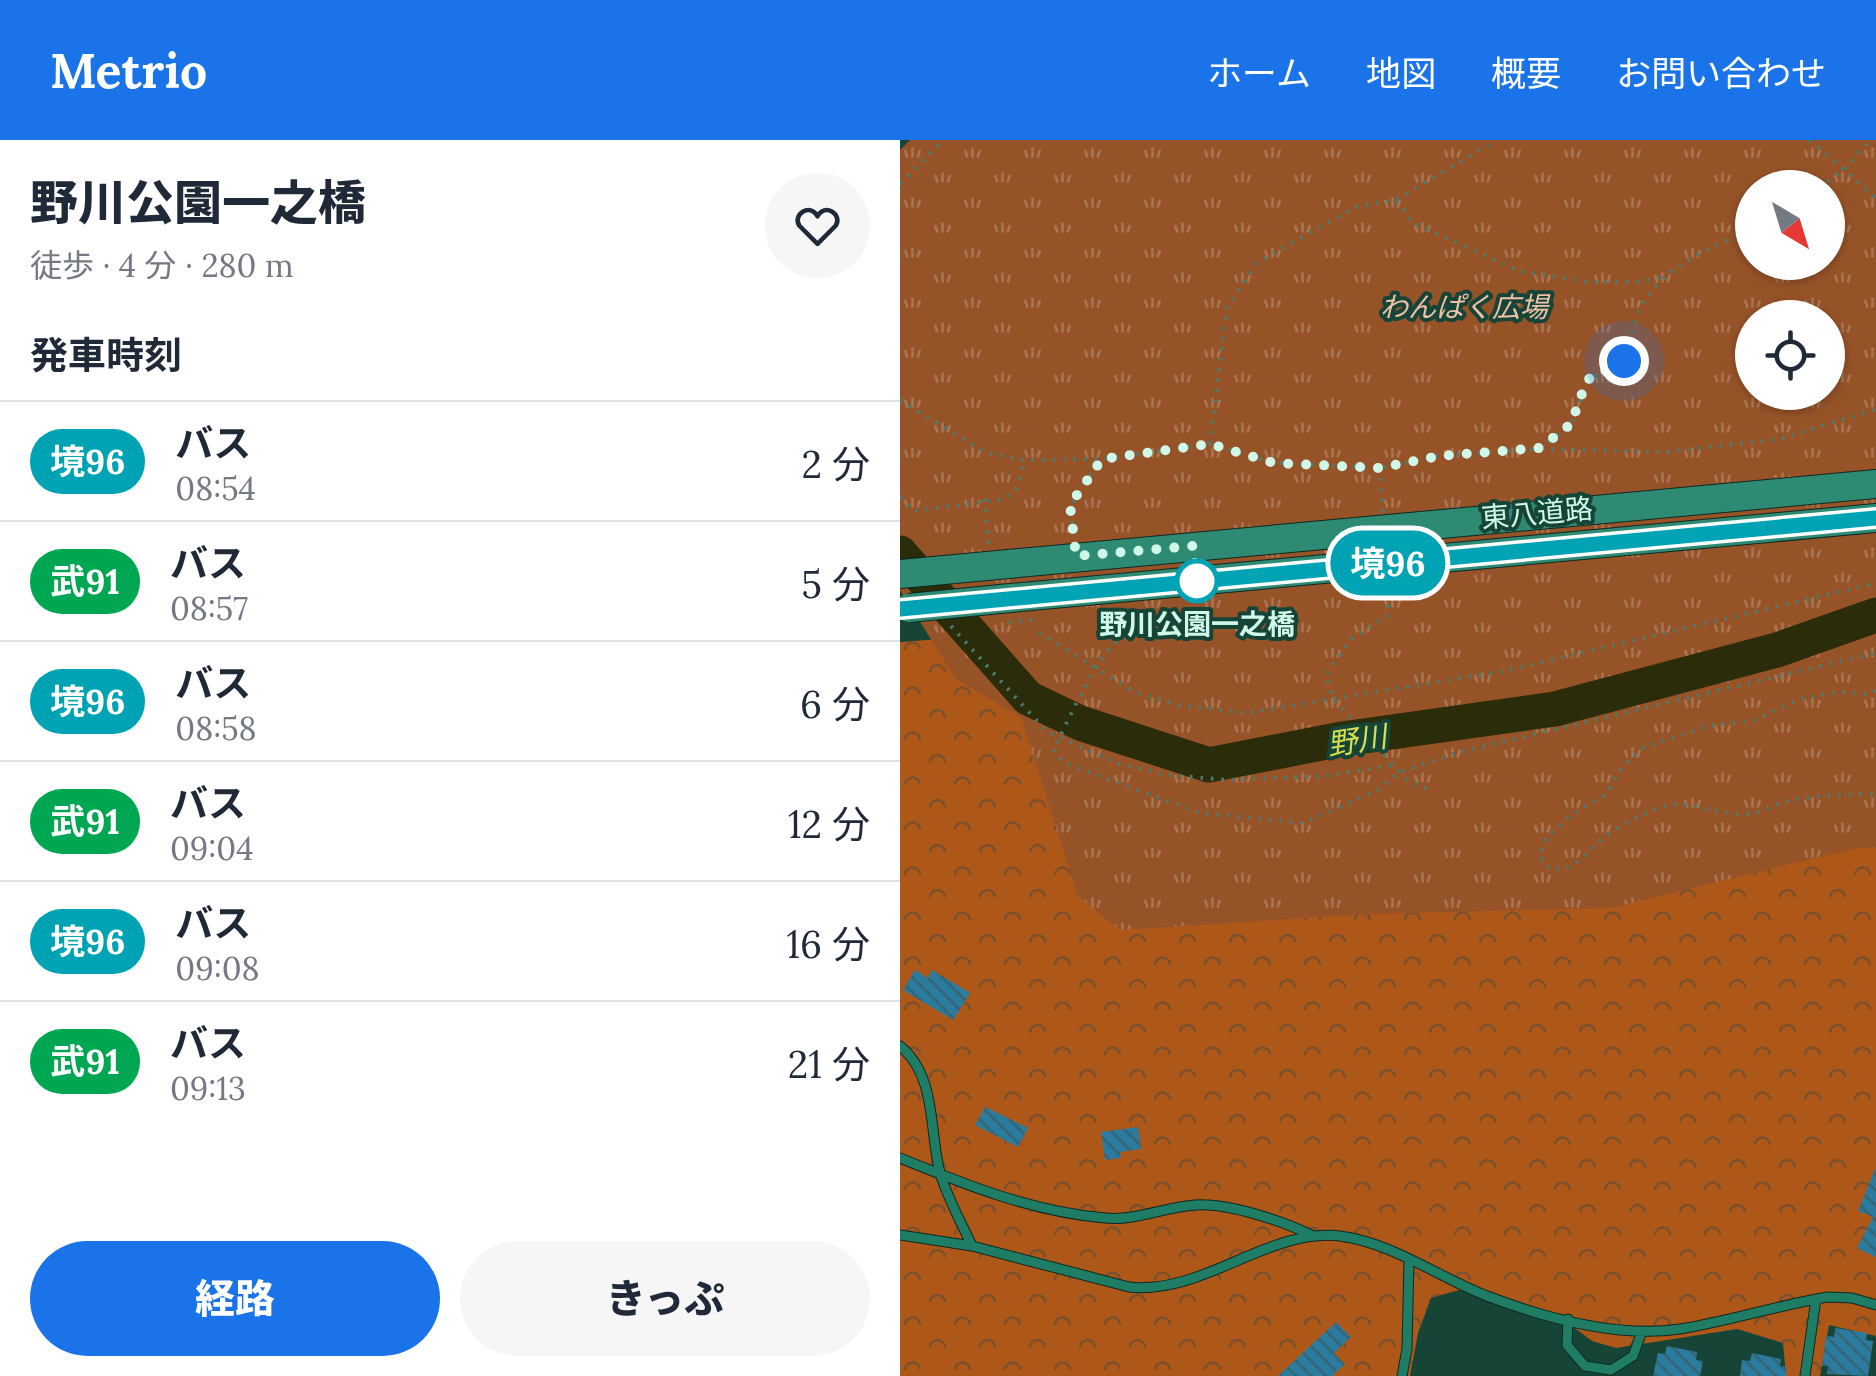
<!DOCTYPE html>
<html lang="ja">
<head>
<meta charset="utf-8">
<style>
  :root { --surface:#fff; --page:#f6f6f7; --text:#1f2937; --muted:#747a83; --line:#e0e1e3; --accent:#1a73e8 }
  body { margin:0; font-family:Lora,"Noto Sans JP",serif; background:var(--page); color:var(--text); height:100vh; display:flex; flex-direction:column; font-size:38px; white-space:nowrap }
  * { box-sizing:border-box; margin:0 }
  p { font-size:32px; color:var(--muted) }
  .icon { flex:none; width:55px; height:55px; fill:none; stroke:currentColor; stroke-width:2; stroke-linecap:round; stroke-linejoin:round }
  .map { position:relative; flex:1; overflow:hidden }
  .side { display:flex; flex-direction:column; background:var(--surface); width:900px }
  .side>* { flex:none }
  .badge { padding:0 20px; border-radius:32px; font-size:35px; line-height:65px }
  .needle { width:65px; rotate:142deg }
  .buttons { position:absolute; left:835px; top:30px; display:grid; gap:20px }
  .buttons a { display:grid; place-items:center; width:110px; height:110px; border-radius:50%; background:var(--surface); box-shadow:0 2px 8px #0004; font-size:50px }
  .you { position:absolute; width:50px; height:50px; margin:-25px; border:8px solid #fff; border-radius:50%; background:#1a73e8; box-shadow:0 0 0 15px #1a73e833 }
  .map>.badge { position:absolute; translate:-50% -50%; box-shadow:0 0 0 5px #fff }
  h2 { padding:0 30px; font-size:38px; line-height:90px }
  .round { display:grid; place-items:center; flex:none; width:105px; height:105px; border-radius:52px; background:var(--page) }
  .headline { display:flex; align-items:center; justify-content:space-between; height:170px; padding:0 30px }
  h1 { font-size:48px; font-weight:800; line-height:75px }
  .primary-button { display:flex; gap:20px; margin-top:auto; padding:20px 30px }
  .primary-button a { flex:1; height:115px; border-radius:60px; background:var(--accent); color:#fff; font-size:40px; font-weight:800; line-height:115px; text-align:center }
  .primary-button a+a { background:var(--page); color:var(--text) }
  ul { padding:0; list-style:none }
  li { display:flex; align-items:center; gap:30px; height:120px; padding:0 30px; border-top:2px solid var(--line) }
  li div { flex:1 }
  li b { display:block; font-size:38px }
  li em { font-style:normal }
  li .badge { min-width:110px; font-weight:700; text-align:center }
  header { display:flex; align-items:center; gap:60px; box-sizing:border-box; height:140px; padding:0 50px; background:var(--accent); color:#fff }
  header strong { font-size:48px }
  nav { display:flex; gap:55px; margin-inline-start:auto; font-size:35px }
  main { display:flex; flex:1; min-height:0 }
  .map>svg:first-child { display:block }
</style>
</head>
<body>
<header>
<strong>Metrio</strong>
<nav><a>ホーム</a><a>地図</a><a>概要</a><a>お問い合わせ</a></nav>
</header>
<main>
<section class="side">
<div class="headline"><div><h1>野川公園一之橋</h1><p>徒歩 · 4 分 · 280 m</p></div><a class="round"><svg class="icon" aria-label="heart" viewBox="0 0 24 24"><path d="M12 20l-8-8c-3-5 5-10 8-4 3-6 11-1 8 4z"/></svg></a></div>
<h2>発車時刻</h2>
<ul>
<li><span class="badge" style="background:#00a3b4;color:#fff">境96</span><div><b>バス</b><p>08:54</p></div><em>2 分</em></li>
<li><span class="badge" style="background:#00a651;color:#fff">武91</span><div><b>バス</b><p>08:57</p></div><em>5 分</em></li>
<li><span class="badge" style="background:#00a3b4;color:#fff">境96</span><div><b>バス</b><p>08:58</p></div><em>6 分</em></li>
<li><span class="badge" style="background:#00a651;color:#fff">武91</span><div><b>バス</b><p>09:04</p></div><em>12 分</em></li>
<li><span class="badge" style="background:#00a3b4;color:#fff">境96</span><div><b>バス</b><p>09:08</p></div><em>16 分</em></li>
<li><span class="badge" style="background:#00a651;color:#fff">武91</span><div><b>バス</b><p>09:13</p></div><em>21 分</em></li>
</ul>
<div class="primary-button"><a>経路</a><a>きっぷ</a></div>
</section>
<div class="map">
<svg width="976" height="1236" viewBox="0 0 976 1236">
  <defs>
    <pattern id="forest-crowns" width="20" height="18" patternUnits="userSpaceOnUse" patternTransform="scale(2.5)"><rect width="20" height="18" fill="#ad5718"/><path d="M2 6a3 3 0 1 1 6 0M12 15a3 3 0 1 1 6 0" fill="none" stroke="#7b512d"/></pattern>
    <pattern id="park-tufts" width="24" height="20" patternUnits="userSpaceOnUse" patternTransform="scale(2.5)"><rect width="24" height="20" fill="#975328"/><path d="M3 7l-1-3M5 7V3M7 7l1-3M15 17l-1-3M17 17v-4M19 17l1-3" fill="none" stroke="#a97552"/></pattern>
    <pattern id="building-back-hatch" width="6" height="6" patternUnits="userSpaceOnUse" patternTransform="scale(2.5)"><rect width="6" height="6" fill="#2b7b9e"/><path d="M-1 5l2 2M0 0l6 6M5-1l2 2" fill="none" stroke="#346576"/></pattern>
  </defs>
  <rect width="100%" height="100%" fill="#164538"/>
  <path fill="url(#forest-crowns)" d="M55,498L976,537V1196L929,1185L920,1236H886L883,1203L837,1189L716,1208L692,1201L656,1174L559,1150L531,1158L518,1193L510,1236H0V502Z"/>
  <path fill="url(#park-tufts)" fill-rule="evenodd" d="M10,0H976V708H957L711,768L468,774L220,790L178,756L121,577L56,539L0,450V10ZM852,48H928V122H852ZM852,178H928V252H852Z"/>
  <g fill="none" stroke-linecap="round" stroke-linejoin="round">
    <path stroke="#2b2c09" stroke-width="35" d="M0,413L128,558L180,583L309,625L442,599L655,569L877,510L976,475"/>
  </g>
  <path fill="url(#building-back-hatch)" d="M15,830L28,838L32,830L70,853L53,880L3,850Z
    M85,967L128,988L118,1007L75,985Z
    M238,987L241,1009L220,1012L221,1018L205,1020L201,992Z
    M975,1029H976V1117L957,1108L973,1077L958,1071Z
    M436,1182L451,1197L434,1213L445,1224L432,1236H378Z
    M935,1188L967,1193L966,1200L973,1201L968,1236L927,1234L928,1226H922L926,1196L934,1197Z
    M767,1206L797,1212L796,1220L803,1221L800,1236H753L758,1213L765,1214Z
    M852,1213L881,1219L880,1226L887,1227L886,1236H840L842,1220L850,1221Z"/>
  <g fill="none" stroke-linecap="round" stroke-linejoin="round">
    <defs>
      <path id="service" d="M0,906C37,936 29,991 40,1033C47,1057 61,1082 72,1106
        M0,1018C66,1045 133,1072 205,1078C235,1081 266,1067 295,1065C328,1063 384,1081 413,1096
        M0,1095L72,1106L229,1147C304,1155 367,1088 440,1096C493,1103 538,1137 587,1156C645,1178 718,1198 780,1189C830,1181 878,1165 928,1157L952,1158L976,1165
        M668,1179L667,1205L685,1226L711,1230L733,1216L742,1191
        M502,1236L507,1209L509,1119
        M905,1236L916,1159"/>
      <path id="primary" d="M0,434L976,344
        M100,459L976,378"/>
    </defs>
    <use href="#service" stroke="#0d2921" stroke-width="11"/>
    <use href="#primary" stroke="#0d2921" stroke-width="30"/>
    <path stroke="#4e7b6d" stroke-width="4" stroke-dasharray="2.5 8" stroke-linecap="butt" d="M910,0L976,58
      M0,44L43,0
      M919,48L944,29L970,0
      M496,61L513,83L619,131L688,142H736L764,136
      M0,260L86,313L125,320L202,319L310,304L374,323L480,328L539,316L640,309L671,284L687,240L725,221C730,204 733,183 741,167C762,126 813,106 852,90
      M310,304L327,167L357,123L455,67L495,60L596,0
      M641,309L766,312L880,299L976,269
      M0,357L13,371L105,359L116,349L125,320
      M85,359L88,404
      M173,394C167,357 181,347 202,319
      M488,465L489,475L451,499L426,535L433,559L508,641L531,650
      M246,471L252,496C241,495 230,493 220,499C197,514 167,584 153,610L164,623L300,673L404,683L478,650L500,632L556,613L976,513
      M51,486L146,591L216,623L268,635L328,640L424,636L494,625
      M139,493L235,552L278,565L346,573L604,531L976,443
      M976,551L966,554L937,552L900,559L855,580L809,586L744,607L724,625L706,654L672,674L647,697L639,716L650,729C677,731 684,714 701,700C716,687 738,677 755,669C788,655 820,679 854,673C864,672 873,665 883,662C912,655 946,654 976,654"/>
    <use href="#service" stroke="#1f7d65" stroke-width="9"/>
    <use href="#primary" stroke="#2e8a72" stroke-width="28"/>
    <defs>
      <path id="primary-bridge" d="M9,468L100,459"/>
    </defs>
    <use href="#primary-bridge" stroke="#0d2921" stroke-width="30" stroke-linecap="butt"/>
    <path stroke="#4e7b6d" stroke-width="4" stroke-dasharray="2.5 8" stroke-linecap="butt" d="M480,328L488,465
      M109,482L139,479"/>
    <use href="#primary-bridge" stroke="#2e8a72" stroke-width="28"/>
  </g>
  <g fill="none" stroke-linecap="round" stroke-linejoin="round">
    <defs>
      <path id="line" d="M0,469L976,378"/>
    </defs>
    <use href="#line" stroke="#fff" stroke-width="22"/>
    <use href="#line" stroke="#00a3b4" stroke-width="15"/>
    <path stroke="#cff8e9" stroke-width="10" stroke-dasharray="0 18" d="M297,441L293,406L176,416L170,365L202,319L310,304L374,323L480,328L539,316L640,308L671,284L687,240L724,221"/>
  </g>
  <circle fill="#fff" stroke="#00a3b4" stroke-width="5" cx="297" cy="441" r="20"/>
  <g text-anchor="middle" stroke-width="8" stroke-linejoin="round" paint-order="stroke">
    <g font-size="28" font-style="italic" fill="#f0c1a7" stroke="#164538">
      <text x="564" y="177">わんぱく広場</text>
    </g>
    <g font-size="28" fill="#cff8e9" stroke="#164538">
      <text transform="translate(637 373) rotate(-5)" y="10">東八道路</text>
    </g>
    <g font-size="28" font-weight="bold" fill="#cff8e9" stroke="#164538">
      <text x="297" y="494">野川公園一之橋</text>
    </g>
    <g font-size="30" font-style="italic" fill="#dadf4f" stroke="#164538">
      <text transform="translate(457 601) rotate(-9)" y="10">野川</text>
    </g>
  </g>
</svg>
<div class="buttons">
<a><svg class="needle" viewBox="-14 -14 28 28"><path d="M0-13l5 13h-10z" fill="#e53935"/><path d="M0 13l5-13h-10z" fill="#747a83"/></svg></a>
<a><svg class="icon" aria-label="locate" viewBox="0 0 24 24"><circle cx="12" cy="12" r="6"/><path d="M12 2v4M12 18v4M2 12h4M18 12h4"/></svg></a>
</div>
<div class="you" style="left:724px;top:221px"></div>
<b class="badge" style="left:488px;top:423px;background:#00a3b4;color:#fff">境96</b>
</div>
</main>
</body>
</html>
